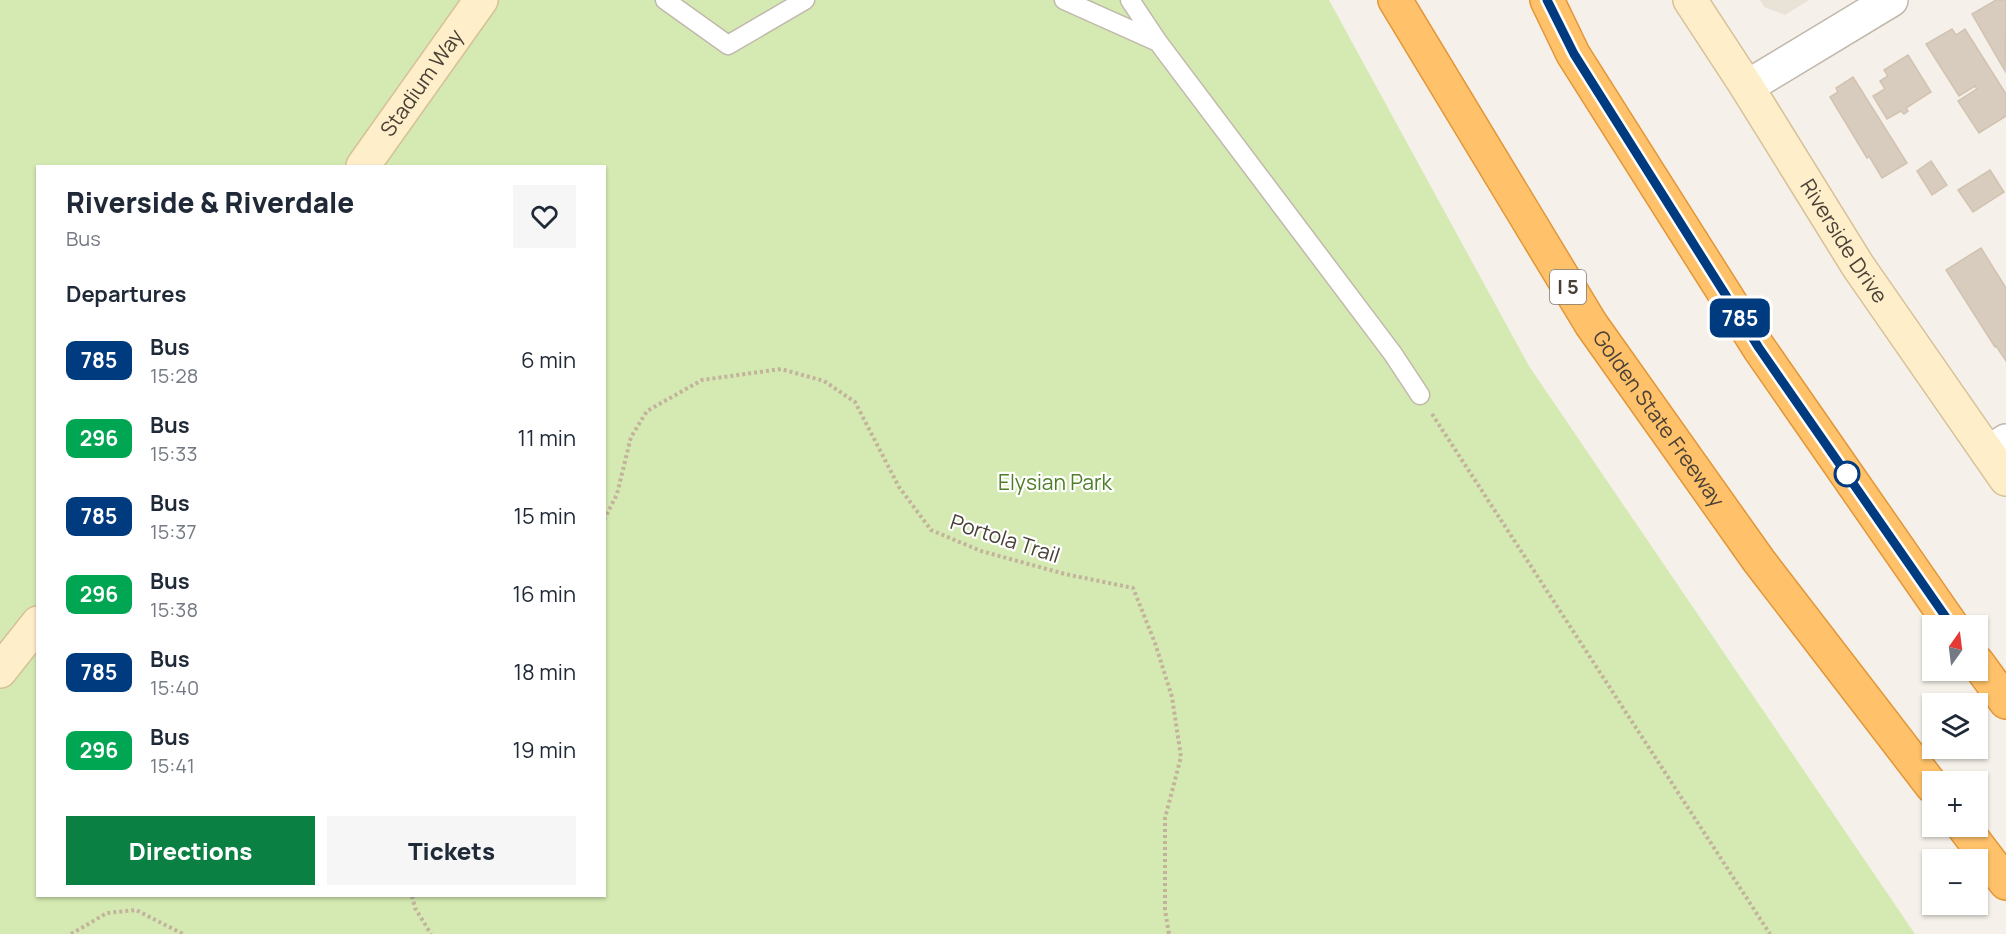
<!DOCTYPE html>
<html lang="en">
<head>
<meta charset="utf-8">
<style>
  :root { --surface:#fff; --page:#f6f6f7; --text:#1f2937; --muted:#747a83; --accent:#0b8043 }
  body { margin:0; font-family:Manrope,sans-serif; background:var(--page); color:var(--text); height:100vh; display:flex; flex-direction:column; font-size:22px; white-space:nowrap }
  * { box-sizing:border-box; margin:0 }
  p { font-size:20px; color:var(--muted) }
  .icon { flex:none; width:33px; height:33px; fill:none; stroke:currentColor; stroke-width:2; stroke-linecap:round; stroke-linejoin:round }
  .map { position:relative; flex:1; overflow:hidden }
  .details { position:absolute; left:36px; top:165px; width:570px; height:732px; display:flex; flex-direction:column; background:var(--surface); border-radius:0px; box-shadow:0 2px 4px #0004 }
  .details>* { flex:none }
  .badge { padding:0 12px; border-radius:9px; font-size:21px; line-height:39px }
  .needle { width:39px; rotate:14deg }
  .controls { position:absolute; left:1922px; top:615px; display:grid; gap:12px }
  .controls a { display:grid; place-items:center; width:66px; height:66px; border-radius:0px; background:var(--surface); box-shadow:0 2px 4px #0004; font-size:30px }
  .map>.badge { position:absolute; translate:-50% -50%; box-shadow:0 0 0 3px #fff }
  h2 { padding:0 30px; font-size:22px; line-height:54px }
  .round { display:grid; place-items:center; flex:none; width:63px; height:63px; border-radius:0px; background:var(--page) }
  .head { display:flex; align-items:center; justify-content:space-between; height:102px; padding:0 30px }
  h1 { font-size:28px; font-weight:800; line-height:45px }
  .primary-button { display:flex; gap:12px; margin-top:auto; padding:12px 30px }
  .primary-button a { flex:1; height:69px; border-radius:0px; background:var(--accent); color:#fff; font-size:24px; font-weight:800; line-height:69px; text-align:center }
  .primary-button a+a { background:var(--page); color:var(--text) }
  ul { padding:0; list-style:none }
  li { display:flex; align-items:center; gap:18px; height:78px; padding:0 30px }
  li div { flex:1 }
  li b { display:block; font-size:22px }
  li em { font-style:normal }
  li .badge { min-width:66px; font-weight:700; text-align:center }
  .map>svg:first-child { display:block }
</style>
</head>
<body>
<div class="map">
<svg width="2006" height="934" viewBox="0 0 2006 934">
  <rect width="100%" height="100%" fill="#f5f1ea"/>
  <path fill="#e9e2d7" d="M1760,0H1809L1785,15L1764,7Z"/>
  <path fill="#d5eab2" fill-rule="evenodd" d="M0,0H1329L1529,366L1915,934H0ZM38,166H604V896H38Z"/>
  <path fill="#d7ccbe" stroke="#d2c3b1" stroke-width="1.5" d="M1996,0H2006L2005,71L1972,14Z
    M1952,29L1956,35L1965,29L2006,94V116L1979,133L1958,101L1977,89L1975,86L1959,96L1926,44Z
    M1908,55L1931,92L1906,108L1908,111L1904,114L1901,111L1887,119L1873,96L1885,89L1880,81L1888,76L1884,70Z
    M1853,77L1907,163L1882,178L1869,156L1867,158L1830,97L1838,92L1836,88Z
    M1931,161L1947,185L1932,195L1917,171Z
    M1990,170L2004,192L1973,212L1958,190Z
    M1981,248L2006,288V361L1996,346L1995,347L1946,270Z"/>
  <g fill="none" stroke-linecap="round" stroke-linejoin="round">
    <defs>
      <path id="service" d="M665,0L728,45L805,0
        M1064,0L1158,42L1393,354L1420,395
        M1130,0L1158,42"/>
      <path id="minor" d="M1747,87L1891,0
        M1988,453L2006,441"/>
      <g id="secondary">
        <path id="s1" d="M1690,0L1747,87L1858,266L2006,479"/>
        <path id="s2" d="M363,166L481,0"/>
        <path d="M0,671L38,623"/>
      </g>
      <g id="motorway">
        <path id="s3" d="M1395,0L1591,324L1759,561L1932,786"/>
        <path d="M1547,0L1573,54L1759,348L1952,626"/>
        <path d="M1977,662L2006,702"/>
        <path d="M1963,826L2006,883"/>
      </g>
    </defs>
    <use href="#service" stroke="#c1b8ac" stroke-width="21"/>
    <use href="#minor" stroke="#c1b8ac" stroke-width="36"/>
    <use href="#secondary" stroke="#d6c199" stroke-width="36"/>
    <use href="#motorway" stroke="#e29637" stroke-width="36"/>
    <path stroke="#c3b39c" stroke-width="4" stroke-dasharray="3 3" stroke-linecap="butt" d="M1432,414L1770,934
      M604,520L617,494L631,437L647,411L702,380L781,369L824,381L855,402L899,487L931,530L981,551L1065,574L1133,588L1155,643L1172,697L1181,757L1165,818V910L1169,934
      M412,896L415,908L431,934
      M71,934L107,913L136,910L183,934"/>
    <use href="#service" stroke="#fff" stroke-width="18"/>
    <use href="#minor" stroke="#fff" stroke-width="33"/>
    <use href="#secondary" stroke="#ffeeca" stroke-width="33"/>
    <use href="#motorway" stroke="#ffc26b" stroke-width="33"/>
  </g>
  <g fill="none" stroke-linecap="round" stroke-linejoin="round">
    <defs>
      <path id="line" d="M1547,0L1574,54L1759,348L1952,626"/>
    </defs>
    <use href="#line" stroke="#fff" stroke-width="14"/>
    <use href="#line" stroke="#003b80" stroke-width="9"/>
  </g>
  <circle fill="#fff" stroke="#003b80" stroke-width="3" cx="1847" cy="474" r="12"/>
  <g text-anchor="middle" stroke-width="4.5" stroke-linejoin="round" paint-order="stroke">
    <rect fill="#fff" stroke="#807a73" stroke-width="1.5" x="1550" y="270" width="36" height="34" rx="4.5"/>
    <g font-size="20" font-weight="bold" fill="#494137">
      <text x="1568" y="294">I 5</text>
    </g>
    <g font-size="21" fill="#494137" stroke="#fff">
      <text dy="7" stroke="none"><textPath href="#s2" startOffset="102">Stadium Way</textPath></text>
      <text dy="7" stroke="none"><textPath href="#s1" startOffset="286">Riverside Drive</textPath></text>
      <text dy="7" stroke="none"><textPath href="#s3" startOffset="495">Golden State Freeway</textPath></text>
      <text transform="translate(1005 539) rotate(18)" y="7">Portola Trail</text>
    </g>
    <g font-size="21" fill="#4f7e28" stroke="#fff">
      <text x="1055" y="490">Elysian Park</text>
    </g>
  </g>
</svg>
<div class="controls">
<a><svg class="needle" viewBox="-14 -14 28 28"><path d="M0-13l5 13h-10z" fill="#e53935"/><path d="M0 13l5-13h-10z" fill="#747a83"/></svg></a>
<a><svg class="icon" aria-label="layers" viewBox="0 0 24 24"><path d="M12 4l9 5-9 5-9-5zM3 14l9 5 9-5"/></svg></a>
<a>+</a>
<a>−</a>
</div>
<b class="badge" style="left:1740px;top:318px;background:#003b80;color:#fff">785</b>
<section class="details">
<div class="head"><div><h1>Riverside &amp; Riverdale</h1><p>Bus</p></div><a class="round"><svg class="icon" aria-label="heart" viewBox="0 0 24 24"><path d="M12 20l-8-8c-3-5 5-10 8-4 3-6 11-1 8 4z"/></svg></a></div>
<h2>Departures</h2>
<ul>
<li><span class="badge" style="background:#003b80;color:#fff">785</span><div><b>Bus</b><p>15:28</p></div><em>6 min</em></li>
<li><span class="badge" style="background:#00a651;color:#fff">296</span><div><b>Bus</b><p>15:33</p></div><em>11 min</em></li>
<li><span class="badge" style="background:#003b80;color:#fff">785</span><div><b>Bus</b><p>15:37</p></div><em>15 min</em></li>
<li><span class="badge" style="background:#00a651;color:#fff">296</span><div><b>Bus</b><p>15:38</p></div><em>16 min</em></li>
<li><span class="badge" style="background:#003b80;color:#fff">785</span><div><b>Bus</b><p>15:40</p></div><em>18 min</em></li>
<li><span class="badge" style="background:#00a651;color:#fff">296</span><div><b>Bus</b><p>15:41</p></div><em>19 min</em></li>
</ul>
<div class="primary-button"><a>Directions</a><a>Tickets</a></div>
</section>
</div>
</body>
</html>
